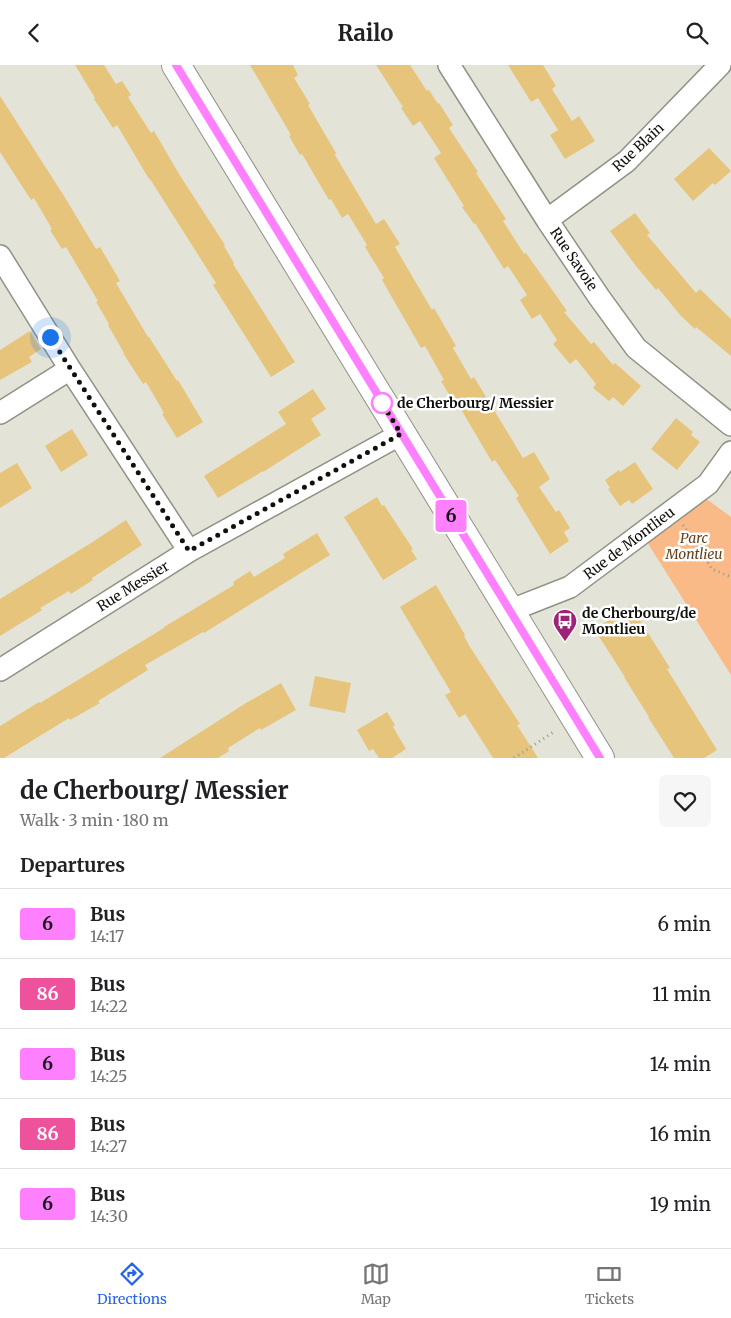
<!DOCTYPE html>
<html lang="en">
<head>
<meta charset="utf-8">
<style>
  :root { --surface:#fff; --page:#f6f6f6; --text:#202124; --muted:#757577; --line:#e0e0e0; --accent:#2563eb }
  body { margin:0; font-family:Merriweather,serif; background:var(--page); color:var(--text); height:100vh; display:flex; flex-direction:column; font-size:19px; white-space:nowrap }
  * { box-sizing:border-box; margin:0 }
  p { font-size:16px; color:var(--muted) }
  .icon { flex:none; width:28px; height:28px; fill:none; stroke:currentColor; stroke-width:2; stroke-linecap:round; stroke-linejoin:round }
  .map { position:relative; height:693px; overflow:hidden }
  .panel { display:flex; flex-direction:column; background:var(--surface); flex:1 }
  .panel>* { flex:none }
  .badge { padding:0 10px; border-radius:4px; font-size:18px; line-height:32px }
  .you { position:absolute; width:25px; height:25px; margin:-12px; border:4px solid #fff; border-radius:50%; background:#1a73e8; box-shadow:0 0 0 8px #1a73e833 }
  .map>.badge { position:absolute; translate:-50% -50%; box-shadow:0 0 0 2px #fff }
  h2 { padding:0 20px; font-size:19px; line-height:45px }
  .round { display:grid; place-items:center; flex:none; width:52px; height:52px; border-radius:8px; background:var(--page) }
  .headline { display:flex; align-items:center; justify-content:space-between; height:85px; padding:0 20px }
  h1 { font-size:24px; font-weight:700; line-height:38px }
  ul { padding:0; list-style:none }
  li { display:flex; align-items:center; gap:15px; height:70px; padding:0 20px; border-top:1px solid var(--line) }
  li div { flex:1 }
  li b { display:block; font-size:19px }
  li em { font-style:normal }
  li .badge { min-width:55px; font-weight:700; text-align:center }
  header { display:flex; justify-content:space-between; align-items:center; height:65px; padding:0 20px; background:var(--surface); font-size:22px; font-weight:700 }
  .dock { display:flex; justify-content:space-around; align-items:center; height:70px; border-top:1px solid var(--line); background:var(--surface); font-size:14px; color:var(--muted) }
  .dock a { display:grid; justify-items:center; gap:2px }
  .dock .active { color:var(--accent) }
  .map>svg:first-child { display:block }
</style>
</head>
<body>
<header><svg class="icon" aria-label="back" viewBox="0 0 24 24"><path d="M15 5l-7 7 7 7"/></svg>Railo<svg class="icon" aria-label="search" viewBox="0 0 24 24"><circle cx="10" cy="10" r="6"/><path d="M15 15l6 6"/></svg></header>
<div class="map">
<svg width="731" height="693" viewBox="0 0 731 693">
  <rect width="100%" height="100%" fill="#e3e4d7"/>
  <path fill="#f9ba88" d="M701,430L731,452V610L645,474Z"/>
  <path fill="#e7c47b" d="M75,0H104L116,19L122,16L131,30L128,32L151,68L154,66L179,109L225,180L224,181L234,198L233,199L295,297L271,312L213,220L216,218L150,114H149L117,60L113,63L94,34L95,33Z
    M250,0H293L298,10L294,13L310,39L308,40L336,88L335,90L376,159L384,154L400,179L395,182L432,245L434,243L456,281L453,283L471,314L474,312L523,393L534,387L550,414L539,422L556,447L559,445L570,463L564,467L569,476L550,489L516,433L519,431L495,395L492,397L452,329L450,331L441,316L444,315L425,281L421,283L382,215L384,213L365,182L367,180L348,149L342,153L331,134L329,135L302,89L300,90L289,71L291,70Z
    M376,0H410L427,26L429,25L438,39L439,38L453,60L449,63L478,107L476,108L506,154L503,156L524,189L526,188L567,246L564,247L591,279L594,277L613,300L615,298L641,321L623,341L613,332L609,336L593,323L596,319L576,294L570,299L553,279L557,275L540,249L532,254L520,235L527,230L508,201L504,204L475,158L474,159L462,142L464,141L434,93L441,88L420,56L413,61L401,43L403,42Z
    M508,0H543L556,21L552,24L572,56L579,51L595,76L565,94L550,70L558,65L538,33L531,37Z
    M0,31L64,131L96,184L100,182L120,216L116,218L148,272H149L177,316L178,315L203,357L177,373L162,349L164,348L146,317L143,319L123,288H124L108,260L109,259L96,237L98,236L66,182L62,184L50,165L52,164L34,133L31,135L0,87Z
    M709,83L731,106L715,120L713,118L693,136L674,114Z
    M635,148L650,168L647,170L696,228L700,224L731,254V291L696,262L695,264L681,251L658,223L656,225L636,201L610,166Z
    M30,266L41,284L29,292L32,297L0,315V285Z
    M313,324L326,344L311,354L321,370L263,407V406L218,433L204,411L286,359L278,347Z
    M676,353L693,367L691,370L700,377L677,405L651,384Z
    M72,364L88,390L61,407L45,381Z
    M635,397L653,424L632,439L629,435L620,441L608,424L610,423L605,415L619,405L620,407Z
    M17,398L32,423L0,443V408Z
    M377,432L382,441L384,440L413,484L411,485L417,494L383,515L344,452Z
    M126,455L142,480L92,513L93,515L71,529L69,526L40,543L42,545L0,571V534L91,478Z
    M317,468L330,490L204,568L203,567L145,600L148,605L98,636L100,638L70,655L69,653L4,693H0V661L39,637L40,638L164,563V562L234,520L233,517L250,506L254,512L285,493L283,489Z
    M436,520L465,570L464,571L470,582L520,659L517,660L538,693H493L465,649L459,653L445,630L451,627L400,542Z
    M631,541L670,603L667,604L717,685L704,693H674L648,652H649L624,612H625L598,570L601,568L598,562Z
    M315,611L351,618L345,648L309,641Z
    M281,618L296,645L261,665L260,663L228,683L229,686L218,693H160L246,638Z
    M387,647L395,660L393,662L406,684L392,693H379L373,684L369,686L357,665Z"/>
  <g fill="none" stroke-linecap="round" stroke-linejoin="round">
    <defs>
      <path id="street" d="M449,0L547,155L599,232L636,283L731,360
        M547,155L627,96L720,0
        M0,191L70,304L189,486
        M0,348L70,304
        M509,546L570,522L708,419L731,387
        M0,605L189,486L401,369"/>
      <path id="secondary" d="M176,0L600,693"/>
    </defs>
    <use href="#street" stroke="#909185" stroke-width="24"/>
    <use href="#secondary" stroke="#909185" stroke-width="30"/>
    <path stroke="#96978d" stroke-width="3" stroke-dasharray="1 4" stroke-linecap="butt" d="M683,460L712,504L731,512
      M514,693L555,666"/>
    <use href="#street" stroke="#fff" stroke-width="21"/>
    <use href="#secondary" stroke="#fff" stroke-width="28"/>
  </g>
  <g fill="none" stroke-linecap="round" stroke-linejoin="round">
    <defs>
      <path id="line" d="M176,0L600,693"/>
    </defs>
    <use href="#line" stroke="#fff" stroke-width="11"/>
    <use href="#line" stroke="#ff80ff" stroke-width="8"/>
    <path stroke="#10110c" stroke-width="5" stroke-dasharray="0 9" d="M50,272L189,486L401,369L381,336L382,338"/>
  </g>
  <defs>
    <symbol id="bus-pin" viewBox="-11 -11 22 30"><path d="M0 17L-7.5 6A9.5 9.5 0 1 1 7.5 6Z" fill="#9d2278" stroke="#fff"/><path d="M-5-6H5V4H4V6H2V4H-2V6H-4V4H-5ZM-3.5-4V0h7V-4ZM-3.5 1.2v1.5H-2V1.2ZM2 1.2v1.5H3.5V1.2Z" fill="#fff"/></symbol>
  </defs>
  <g fill-rule="evenodd">
    <use href="#bus-pin" x="551" y="542" width="28" height="38"/>
  </g>
  <circle fill="#fff" stroke="#ff80ff" stroke-width="2.5" cx="382" cy="338" r="10"/>
  <g text-anchor="middle" stroke-width="5" stroke-linejoin="round" paint-order="stroke">
    <g font-size="14" fill="#10110c" stroke="#fff">
      <text transform="translate(638 82) rotate(-43)" y="5">Rue Blain</text>
      <text transform="translate(574 194) rotate(56)" y="5">Rue Savoie</text>
      <text transform="translate(629 478) rotate(-37)" y="5">Rue de Montlieu</text>
      <text transform="translate(133 521) rotate(-32)" y="5">Rue Messier</text>
    </g>
    <g font-size="14" font-weight="bold" fill="#10110c" stroke="#fff" text-anchor="start">
      <text x="397" y="343">de Cherbourg/ Messier</text>
    </g>
    <g font-size="14" font-style="italic" fill="#693f19" stroke="#fff">
      <text x="694" y="478">Parc<tspan x="694" dy="16">Montlieu</tspan></text>
    </g>
    <g font-size="14" font-weight="bold" fill="#10110c" stroke="#fff" text-anchor="start">
      <text x="582" y="553">de Cherbourg/de<tspan x="582" dy="16">Montlieu</tspan></text>
    </g>
  </g>
</svg>
<div class="you" style="left:50px;top:272px"></div>
<b class="badge" style="left:451px;top:451px;background:#ff80ff;color:#111">6</b>
</div>
<section class="panel">
<div class="headline"><div><h1>de Cherbourg/ Messier</h1><p>Walk · 3 min · 180 m</p></div><a class="round"><svg class="icon" aria-label="heart" viewBox="0 0 24 24"><path d="M12 20l-8-8c-3-5 5-10 8-4 3-6 11-1 8 4z"/></svg></a></div>
<h2>Departures</h2>
<ul>
<li><span class="badge" style="background:#ff80ff;color:#111">6</span><div><b>Bus</b><p>14:17</p></div><em>6 min</em></li>
<li><span class="badge" style="background:#ef529d;color:#fff">86</span><div><b>Bus</b><p>14:22</p></div><em>11 min</em></li>
<li><span class="badge" style="background:#ff80ff;color:#111">6</span><div><b>Bus</b><p>14:25</p></div><em>14 min</em></li>
<li><span class="badge" style="background:#ef529d;color:#fff">86</span><div><b>Bus</b><p>14:27</p></div><em>16 min</em></li>
<li><span class="badge" style="background:#ff80ff;color:#111">6</span><div><b>Bus</b><p>14:30</p></div><em>19 min</em></li>
</ul>
</section>
<nav class="dock">
<a class="active"><svg class="icon" aria-label="directions" viewBox="0 0 24 24"><path d="M12 3l9 9-9 9-9-9zM9 14v-3h6M13 9l2 2-2 2"/></svg>Directions</a>
<a><svg class="icon" aria-label="map" viewBox="0 0 24 24"><path d="M3 6l6-2 6 2 6-2v14l-6 2-6-2-6 2zM9 4v14M15 6v14"/></svg>Map</a>
<a><svg class="icon" aria-label="tickets" viewBox="0 0 24 24"><path d="M3 7h18v10H3zM15 7v10"/></svg>Tickets</a>
</nav>
</body>
</html>
